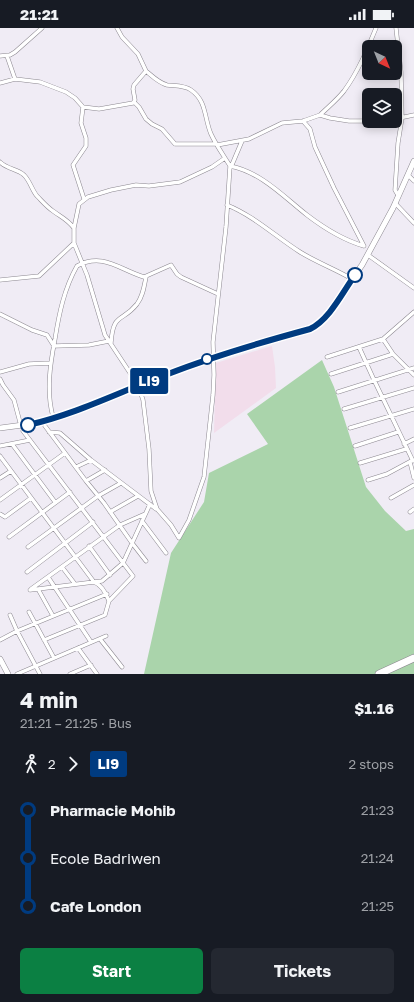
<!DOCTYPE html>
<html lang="en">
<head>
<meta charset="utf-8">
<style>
  :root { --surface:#171b24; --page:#242831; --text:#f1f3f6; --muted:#9ea1a6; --accent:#0b8043 }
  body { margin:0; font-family:"Golos Text",sans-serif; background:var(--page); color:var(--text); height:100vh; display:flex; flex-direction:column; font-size:15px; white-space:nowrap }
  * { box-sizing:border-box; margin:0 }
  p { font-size:13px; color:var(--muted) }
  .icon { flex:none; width:22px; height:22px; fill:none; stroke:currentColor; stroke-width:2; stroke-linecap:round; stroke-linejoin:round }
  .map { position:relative; height:646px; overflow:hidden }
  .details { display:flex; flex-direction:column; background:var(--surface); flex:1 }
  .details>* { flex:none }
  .badge { padding:0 8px; border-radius:3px; font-size:14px; line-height:26px }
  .needle { width:26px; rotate:137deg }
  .controls { position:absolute; left:362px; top:12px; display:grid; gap:8px }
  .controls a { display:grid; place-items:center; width:40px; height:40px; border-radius:6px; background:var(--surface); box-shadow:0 2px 10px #0003; font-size:20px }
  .map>.badge { position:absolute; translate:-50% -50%; box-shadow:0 0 0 2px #fff }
  .legs { display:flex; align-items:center; gap:6px; height:44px; padding:0 20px; font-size:13px }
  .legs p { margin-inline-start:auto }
  .headline { display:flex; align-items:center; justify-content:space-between; height:68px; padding:0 20px }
  h1 { font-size:22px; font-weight:700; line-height:30px }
  .button { display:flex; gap:8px; margin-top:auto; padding:8px 20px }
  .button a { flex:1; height:46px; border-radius:6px; background:var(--accent); color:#fff; font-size:16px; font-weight:700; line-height:46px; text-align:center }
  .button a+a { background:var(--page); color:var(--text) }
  ul { padding:0 20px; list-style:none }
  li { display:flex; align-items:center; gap:14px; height:48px; font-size:15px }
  li i { display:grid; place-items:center; width:6px; height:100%; margin:0 5px; background:currentColor }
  li i::after { content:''; width:10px; height:10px; margin:-5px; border:3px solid; border-radius:50%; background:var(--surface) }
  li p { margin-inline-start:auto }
  li:first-child i { background:linear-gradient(#0000 50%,currentColor 0) }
  li:last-child i { background:linear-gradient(currentColor 50%,#0000 0) }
  .status { display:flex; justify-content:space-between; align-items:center; height:28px; padding:0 20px; background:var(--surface); direction:ltr }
  .status svg { height:11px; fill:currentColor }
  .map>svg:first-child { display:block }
</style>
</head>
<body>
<div class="status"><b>21:21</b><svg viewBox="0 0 49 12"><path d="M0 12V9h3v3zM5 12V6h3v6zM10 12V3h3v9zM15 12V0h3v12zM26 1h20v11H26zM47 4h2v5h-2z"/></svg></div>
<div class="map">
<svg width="414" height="646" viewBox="0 0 414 646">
  <rect width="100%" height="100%" fill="#f0ecf5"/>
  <path fill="#f2ddeb" d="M272,318L275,339L276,360L214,405L216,335Z"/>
  <path fill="#aad4ab" d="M322,332L334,359L366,459L385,483L406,503L414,501V646H144L171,525L204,474L209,445L268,416L247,386Z"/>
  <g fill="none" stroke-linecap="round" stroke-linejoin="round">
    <defs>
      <path id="street" d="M117,0L122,9L138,26L146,43
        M396,0L401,44L402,90L398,115L395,162L398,167
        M0,28L10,27L15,24L42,0
        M7,28L15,51
        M0,55L15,51L40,54L66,64L75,70L83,79L99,81L133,75L135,72L133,61L134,57L146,43C152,48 159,55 167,57C175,58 184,57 191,62C207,73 204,90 211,106C216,117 224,128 230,138L226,199L213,314L214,347L213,367L204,449L189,492L179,510L171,497L157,481L151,463L149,421L143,372L138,357L105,307L87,247L74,215V200L79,176L88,169L111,162L136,157L149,158L180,154L212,139L225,130
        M134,74L139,79L146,91L152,96L162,101L175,116H216
        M83,79L81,95L86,110V118L73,137L84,171
        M320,87C328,79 337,72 344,63C358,44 367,22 376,0
        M395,91L414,87
        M217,117L249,111L282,95L303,93L320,87L330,90L349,93H381
        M0,134C7,141 17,141 24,147C30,153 32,162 37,168C42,173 47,179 53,183C61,189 67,191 74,200
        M230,138C261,144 284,169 307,187C324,200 343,212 364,218L334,160L315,119L310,101L303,93
        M231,139L242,113
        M408,147L414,153
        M395,175L414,195
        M227,177C254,188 275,208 300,224C316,234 335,241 352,251
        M368,227L414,260
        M0,252L39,248L74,215
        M0,286L32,302L47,307L54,318L89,317L109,313
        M383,311L393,326L414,347
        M111,315C113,284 122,295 137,276C143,268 144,259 146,249
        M359,319L374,352L413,433
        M327,329L383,311L414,284
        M0,344L29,336L50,335
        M331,346L393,326
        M0,351L3,357L14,372L21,398
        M338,364L414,340
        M344,381L414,360
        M53,389C46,363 50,337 55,311C59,286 64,261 77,238C103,224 120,242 144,249L171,237L177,246L181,249L218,266
        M45,398L86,453L104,475L132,515L146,533
        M350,400L414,381
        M23,403L133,548L109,573L105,587L44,612
        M49,404L60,405L91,432L156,481
        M12,416L55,474
        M404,416L414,411
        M0,418L30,412
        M355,418L398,404
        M0,428L94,554C102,557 106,565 109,573
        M410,434L414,450
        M360,435L406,421
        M76,439L91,432
        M0,450L11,443
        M368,452L387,446L413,432
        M86,453L105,442
        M391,470L414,457
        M0,472L65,425
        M110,484L138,468
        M410,484L414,481
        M0,486L5,489L31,470
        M142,493L166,525
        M9,509L70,464
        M89,518L110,547
        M28,519L98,468L121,455
        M62,539L75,556
        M27,544L93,494
        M48,549L91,614
        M31,561L120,497L145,486
        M38,561L53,588
        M30,562L102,553L123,535L150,476
        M29,584L54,630
        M10,587L17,603L40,646
        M100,611L122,639
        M0,612L17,603L107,566
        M78,620L97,646
        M17,646L106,608
        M70,646L91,637"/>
      <path id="secondary" d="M0,400L38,395L105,372L167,346L213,329L310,301L315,298L327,287L362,237L393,180L414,133
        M0,631L8,646"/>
      <path id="highway" d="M379,646L414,630"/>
    </defs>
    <use href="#street" stroke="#8c8890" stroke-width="4.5"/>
    <use href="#secondary" stroke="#8c8890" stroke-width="6"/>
    <use href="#highway" stroke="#8c8890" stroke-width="8"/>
    <use href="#street" stroke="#fff" stroke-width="3.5"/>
    <use href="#secondary" stroke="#fff" stroke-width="5"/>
    <use href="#highway" stroke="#fff" stroke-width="7"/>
  </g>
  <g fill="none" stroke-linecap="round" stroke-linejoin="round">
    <defs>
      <path id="line-1" d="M28,397C77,386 121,363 168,346C214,328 262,314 310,301C330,291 342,265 355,247"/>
    </defs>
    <use href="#line-1" stroke="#fff" stroke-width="9"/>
    <use href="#line-1" stroke="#003b80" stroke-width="6"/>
  </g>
  <g fill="#fff" stroke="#003b80" stroke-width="2">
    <circle cx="355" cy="247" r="7"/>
    <circle cx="207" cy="331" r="5"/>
    <circle cx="28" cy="397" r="7"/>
  </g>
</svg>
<div class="controls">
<a><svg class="needle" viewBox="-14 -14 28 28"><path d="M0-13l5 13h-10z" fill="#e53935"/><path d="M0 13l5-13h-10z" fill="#9ea1a6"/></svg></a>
<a><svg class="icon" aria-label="layers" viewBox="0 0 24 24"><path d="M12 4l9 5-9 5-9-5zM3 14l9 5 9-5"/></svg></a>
</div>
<b class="badge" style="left:149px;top:353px;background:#003b80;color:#fff">LI9</b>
</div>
<section class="details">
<div class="headline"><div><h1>4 min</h1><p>21:21 – 21:25 · Bus</p></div><b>$1.16</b></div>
<div class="legs"><svg class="icon" aria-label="walk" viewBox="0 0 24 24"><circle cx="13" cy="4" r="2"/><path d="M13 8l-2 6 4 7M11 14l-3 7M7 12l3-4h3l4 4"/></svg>2<svg class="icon" aria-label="forward" viewBox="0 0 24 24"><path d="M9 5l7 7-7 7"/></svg><b class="badge" style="background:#003b80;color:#fff">LI9</b><p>2 stops</p></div>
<ul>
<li><i style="color:#003b80"></i><b>Pharmacie Mohib</b><p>21:23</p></li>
<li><i style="color:#003b80"></i><span>Ecole Badriwen</span><p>21:24</p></li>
<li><i style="color:#003b80"></i><b>Cafe London</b><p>21:25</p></li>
</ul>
<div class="button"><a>Start</a><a>Tickets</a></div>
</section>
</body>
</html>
